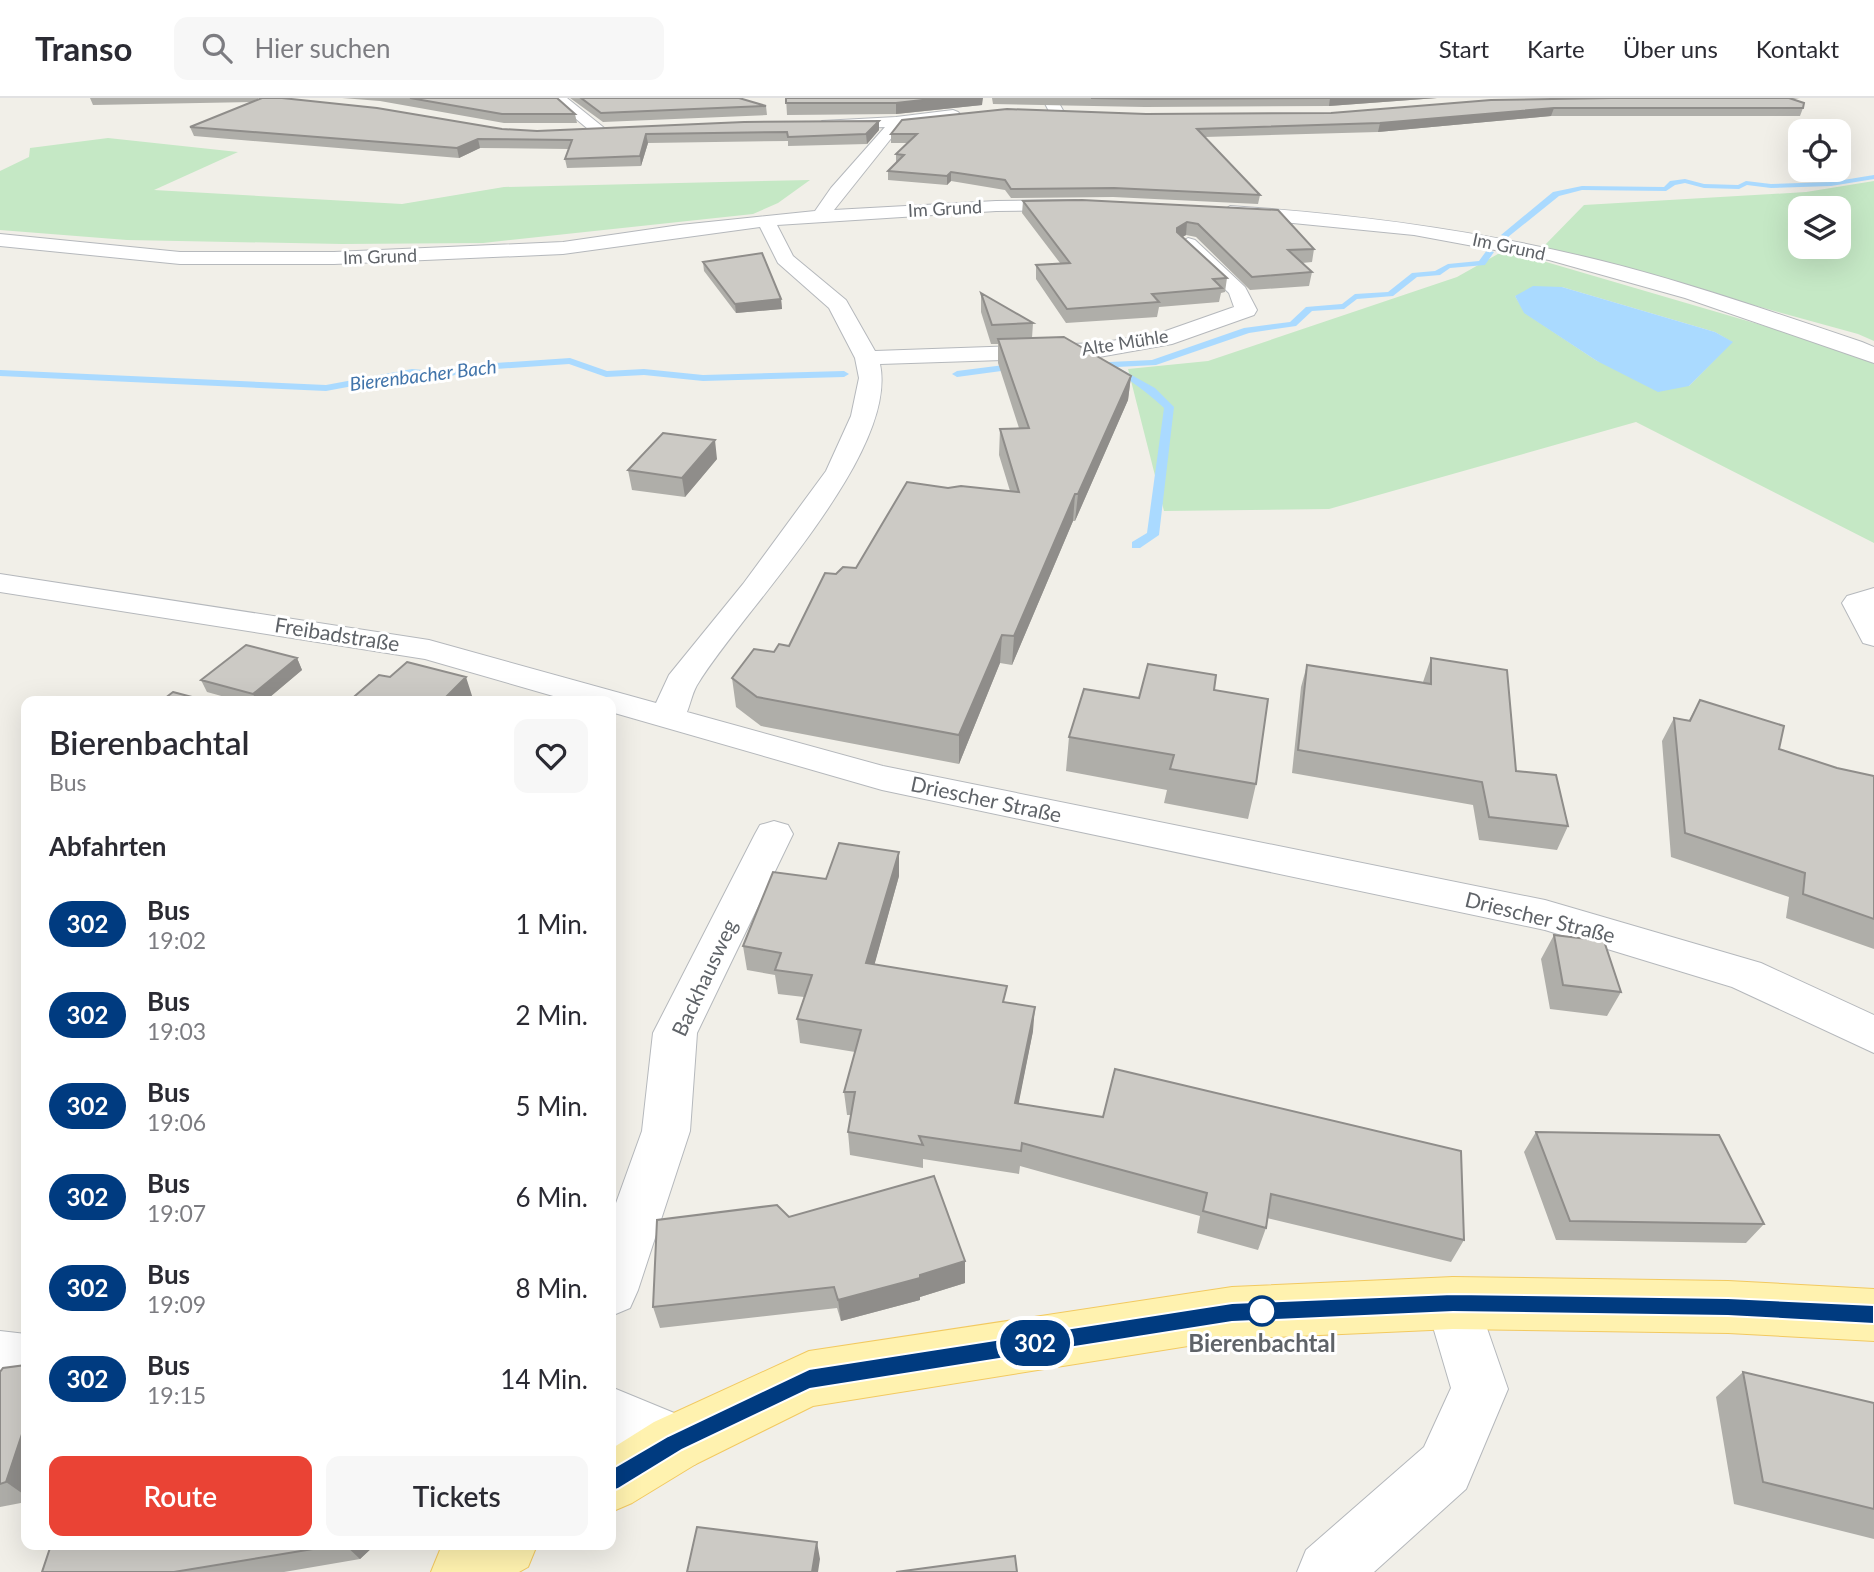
<!DOCTYPE html>
<html lang="de">
<head>
<meta charset="utf-8">
<style>
  :root { --surface:#fff; --page:#f7f7f7; --text:#2b2b33; --muted:#7c7c81; --line:#e1e1e2; --accent:#ea4335 }
  body { margin:0; font-family:Lato,sans-serif; background:var(--page); color:var(--text); height:100vh; display:flex; flex-direction:column; font-size:26px; white-space:nowrap }
  * { box-sizing:border-box; margin:0 }
  p { font-size:23px; color:var(--muted) }
  .icon { flex:none; width:38px; height:38px; fill:none; stroke:currentColor; stroke-width:2; stroke-linecap:round; stroke-linejoin:round }
  .map { position:relative; flex:1; overflow:hidden }
  .side { position:absolute; left:21px; top:598px; width:595px; height:854px; display:flex; flex-direction:column; background:var(--surface); border-radius:14px; box-shadow:0 7px 28px #0002 }
  .side>* { flex:none }
  .badge { padding:0 14px; border-radius:23px; font-size:24px; line-height:46px }
  .tools { position:absolute; left:1788px; top:21px; display:grid; gap:14px }
  .tools a { display:grid; place-items:center; width:63px; height:63px; border-radius:14px; background:var(--surface); box-shadow:0 7px 28px #0002; font-size:35px }
  .map>.badge { position:absolute; translate:-50% -50%; box-shadow:0 0 0 4px #fff }
  h2 { padding:0 28px; font-size:26px; line-height:63px }
  .round { display:grid; place-items:center; flex:none; width:74px; height:74px; border-radius:14px; background:var(--page) }
  .summary { display:flex; align-items:center; justify-content:space-between; height:119px; padding:0 28px }
  h1 { font-size:33px; font-weight:600; line-height:52px }
  .button { display:flex; gap:14px; margin-top:auto; padding:14px 28px }
  .button a { flex:1; height:80px; border-radius:14px; background:var(--accent); color:#fff; font-size:28px; font-weight:600; line-height:80px; text-align:center }
  .button a+a { background:var(--page); color:var(--text) }
  ul { padding:0; list-style:none }
  li { display:flex; align-items:center; gap:21px; height:91px; padding:0 28px }
  li div { flex:1 }
  li b { display:block; font-size:26px }
  li em { font-style:normal }
  li .badge { min-width:77px; font-weight:700; text-align:center }
  header { display:flex; align-items:center; gap:42px; box-sizing:border-box; height:98px; padding:0 35px; background:var(--surface); border-bottom:2px solid var(--line) }
  header strong { font-size:33px }
  nav { display:flex; gap:38px; margin-inline-start:auto; font-size:24px }
  .search { width:490px; height:63px; background:var(--page); display:flex; align-items:center; gap:18px; box-sizing:border-box; padding:0 24px; border-radius:14px; color:var(--muted); font-size:26px }
  .map>svg:first-child { display:block }
</style>
</head>
<body>
<header>
<strong>Transo</strong>
<div class="search"><svg class="icon" aria-label="search" viewBox="0 0 24 24"><circle cx="10" cy="10" r="6"/><path d="M15 15l6 6"/></svg>Hier suchen</div>
<nav><a>Start</a><a>Karte</a><a>Über uns</a><a>Kontakt</a></nav>
</header>
<div class="map">
<svg width="1874" height="1474" viewBox="0 0 1874 1474">
  <rect width="100%" height="100%" fill="#f1efe8"/>
  <path fill="#c5e8c5" fill-rule="evenodd" d="M108,40L238,54L154,92L402,106L504,89L810,82L778,105L753,116L483,145L342,146L127,142L0,132V73L29,59L30,50Z
    M1874,83V243L1858,236L1543,149L1584,107L1806,94ZM1801,110H1839V149H1801Z
    M1505,152L1843,251L1874,266V445L1636,324L1329,411L1164,413L1128,271L1208,263L1457,179ZM1562,189L1715,234L1732,244L1689,288L1597,263L1525,215L1515,198Z"/>
  <path fill="#aadaff" d="M1533,188L1562,189L1715,234L1733,244L1689,288L1658,294L1597,263L1524,215L1515,198Z"/>
  <g fill="none" stroke-linecap="round" stroke-linejoin="round">
    <path fill="#aadaff" fill-rule="evenodd" d="M1874,77V81L1831,88L1771,90L1747,87L1739,91L1704,90L1685,85L1675,87L1666,93L1582,92L1559,98L1508,139L1501,137L1553,94L1582,88L1664,89L1670,83L1685,81L1704,86L1738,87L1746,83L1771,86L1831,84Z
      M1487,152L1494,154L1485,167L1450,170L1440,177L1417,179L1393,198L1357,201L1344,211L1312,213L1296,228L1249,235L1156,267L1117,269L1155,290L1174,309L1159,437L1140,450H1132V444L1147,435L1164,310C1152,298 1118,272 1105,269C1099,268 1093,270 1088,269V265L1152,262L1244,230L1290,224L1306,209L1342,206L1355,196L1388,194L1412,175L1435,173L1448,166L1479,163Z
      M570,260L607,273L644,271L703,277L844,273L849,276L844,279L703,283L644,277L606,279L569,266L466,273L446,280L412,277L326,293L0,278V272L326,287L412,271L445,274L465,267Z
      M1020,265L1025,268L1023,270L957,279L952,276L957,273Z"/>
    <defs>
      <path id="minor" d="M551,0H567L608,33L600,38L594,36Z
        M1042,0H1056L1064,14L1061,17H1051Z
        M953,12L958,14L961,17L958,20L901,28L834,112L996,103L1076,102L1085,107L1076,112L996,113L777,127L793,158L846,202L875,253L1099,245L1160,235L1234,209L1229,195L1178,146L1188,140L1195,142L1245,189L1257,212L1254,217L1172,246L1099,259L880,266C899,356 745,510 699,584C693,592 691,604 687,614L883,668L1545,802L1761,865L1874,917V955L1732,889L1545,832L882,692L611,614V604H574L425,561L0,494V476L429,542L656,605L669,577L743,486L826,373L851,318L859,280L855,260L829,210L778,165L760,129L563,156L334,166H180L0,148V136L180,154H334L563,144L680,127L815,113L831,90L885,29L828,31L822,29L820,26L822,23L896,19Z
        M1230,108C1354,116 1477,132 1598,162C1687,184 1775,215 1862,244L1874,249V265L1685,200L1549,162L1414,137L1223,118L1221,114Z
        M1874,490V548L1863,545L1842,505L1847,498Z
        M774,723L788,727L793,736L697,935L690,1033L638,1192L630,1210L611,1218V1119L642,1033L653,935L755,736L760,727Z
        M1453,1179L1472,1187L1508,1291L1466,1391L1374,1474H1297L1306,1452L1424,1349L1451,1290L1426,1205L1434,1187Z
        M0,1233L26,1236V1292L0,1289Z
        M611,1289L696,1324L704,1345L696,1366L675,1374L611,1347Z"/>
      <path id="major" d="M1453,1179L1728,1183L1874,1191V1243L1728,1235L1453,1231L1232,1241L813,1308L696,1366L632,1405L611,1414V1351L654,1324L809,1253L1232,1189Z
        M448,1447H537L528,1469L519,1474H431L440,1452Z"/>
    </defs>
    <use href="#minor" stroke="#b5b8bc" stroke-width="2"/>
    <use href="#major" stroke="#f2c960" stroke-width="2"/>
    <use href="#minor" fill="#fff" fill-rule="evenodd"/>
    <use href="#major" fill="#fff2af" fill-rule="evenodd"/>
  </g>
  <path fill="#afaea9" d="M90,0H258V1L502,31L537,33L879,32L867,46L788,48V43L648,45L641,68L567,70L565,61L569,51L480,50L459,60L194,38L190,29L253,4L93,7Z
    M342,0H557L575,16L577,25H504L380,3Z
    M570,0H739L766,8L767,17L603,24Z
    M786,0L982,7L896,16L787,17Z
    M992,0H1437L1329,8L1145,9L993,6Z
    M1611,0H1800L1793,1L1803,10L1800,18H1551L1378,34L1205,39L1260,97L1258,106L1113,99L1011,100L1005,92L951,83L947,87L888,82V73L896,65V56L908,45H891V36L1146,16L1331,15Z
    M1082,102L1314,151L1312,164L1302,165L1312,174L1309,188L1250,192L1196,139L1186,137L1182,139L1227,180L1225,194L1221,195L1219,204L1159,209L1157,219L1066,225L1036,181V167L1060,165L1022,115L1023,103Z
    M703,164L781,201L782,211L736,215L704,173Z
    M981,195L1033,225L1032,240L1131,278L1128,302L1075,423H1073L1012,567L1000,565L959,666L761,628L736,609L732,580L774,554L789,548L836,476L856,470L948,390L1010,393L999,357L1000,331L1019,330L998,265V246H991L981,214Z
    M717,361L685,399L632,392L628,372Z
    M297,560L302,572L264,604H243L207,594L201,582Z
    M1431,560L1516,673L1568,728L1557,752L1479,742L1473,707L1292,675L1301,589L1307,567L1423,584Z
    M1214,592L1256,686L1248,721L1164,705L1167,692L1066,673L1069,639L1139,600Z
    M1700,602L1779,651L1837,670L1874,678V851L1786,820L1789,799L1671,759L1662,643L1674,620L1689,622Z
    M899,754V778L874,867L1005,905L1033,933L1018,1006L1464,1142L1451,1164L1267,1120L1266,1130L1258,1152L1197,1135L1200,1118L1020,1068L1019,1076L923,1061V1070L850,1057L848,1034L851,1017H847L844,994L855,954L800,945L797,921L804,899L778,896L775,877L747,872L743,848L826,781Z
    M1554,837L1621,894L1607,918L1550,911L1541,861Z
    M1536,1034L1764,1126L1746,1145L1556,1142L1524,1054Z
    M789,1119L965,1185L920,1199V1202L841,1223L837,1210L660,1230L653,1209Z
    M26,1267V1404L0,1409V1274Z
    M1743,1274L1874,1305V1441L1734,1406L1716,1299Z
    M51,1447H375L360,1461L284,1474H42Z"/>
  <path fill="#8f8d8a" d="M940,0H983L982,7L896,16V5Z
    M1330,0H1437L1329,8Z
    M1554,10L1551,18L1378,34L1380,25Z
    M879,23V32L867,46L866,36Z
    M646,36L648,45L641,68L640,58Z
    M478,41L480,50L459,60L457,50Z
    M951,74V83L947,87V78Z
    M1187,124L1186,137L1176,143L1177,130Z
    M781,201L782,211L736,215L735,206Z
    M1131,278L1128,302L1075,423L1078,396Z
    M715,342L717,361L685,399L682,380Z
    M1075,396L1073,423L1012,567L1014,538Z
    M1002,537L1000,565L959,666V637Z
    M297,560L302,572L264,604H257L253,596Z
    M466,579L474,604H441Z
    M899,754V778L868,890L866,865Z
    M1035,909L1033,933L1014,1029L1015,1005Z
    M965,1163V1185L920,1199V1202L841,1223L838,1202Z
    M26,1324V1398L6,1384Z
    M817,1444L820,1461L818,1474H812Z
    M345,1447H375L360,1461Z"/>
  <path fill="#cccac5" stroke="#8f8d8a" stroke-width="2" d="M262,0H282L377,10L502,31L537,33L744,24L879,23L866,36L788,39L787,34L646,36L640,58L565,61L572,42L478,41L457,50L190,29Z
    M410,0H557L575,16H502Z
    M581,0H739L766,8L601,15Z
    M786,0H940L896,5H786Z
    M1091,0H1334L1146,1Z
    M1611,0H1789L1804,5L1803,10H1554L1380,25L1197,31L1260,97L1114,90L1011,91L1005,82L951,74L947,78L888,73L904,57L896,56L917,36H891L902,22L1007,11L1146,16L1331,15L1491,2Z
    M1082,102L1278,112L1314,151L1288,152L1312,174L1252,179L1198,126L1187,124L1177,130V134L1227,180L1213,181L1222,190L1152,196L1159,204L1067,211L1036,167L1070,165L1023,103Z
    M762,155L781,201L735,206L703,164Z
    M981,195L1033,225L992,227Z
    M1064,239L1131,278L1078,396H1075L1014,538L1002,537L959,637L757,599L732,580L754,551L774,554L779,546L789,548L825,475L836,476L843,469L856,470L907,384L948,390L961,388L1019,394L1000,331L1029,330L998,241Z
    M663,335L715,342L682,380L628,372Z
    M246,547L297,560L253,596L201,582Z
    M1431,560L1507,572L1516,673L1556,677L1568,728L1489,719L1482,684L1298,652L1307,567L1431,586Z
    M407,564L466,579L441,604H348L379,577L390,579Z
    M1148,566L1216,577L1214,592L1268,601L1256,686L1170,671L1174,657L1069,639L1084,591L1139,600Z
    M173,594L211,604H160Z
    M1700,602L1784,628L1779,651L1837,670L1874,678V821L1803,796L1805,775L1685,735L1674,620L1690,623Z
    M839,745L899,754L866,865L1007,888L1003,904L1035,909L1015,1005L1103,1019L1115,971L1461,1053L1464,1142L1271,1096L1266,1130L1203,1113L1207,1095L1022,1045L1021,1053L919,1038L923,1047L848,1034L855,994H844L861,932L797,921L812,877L775,872L781,855L743,848L773,774L826,781Z
    M1554,837L1604,843L1621,894L1563,887Z
    M1536,1034L1719,1037L1764,1126L1570,1123Z
    M934,1078L965,1163L920,1177V1180L838,1202L834,1189L653,1209L657,1122L777,1107L789,1119Z
    M26,1267V1324L6,1384L0,1386V1274L3,1270Z
    M1743,1274L1874,1305V1411L1763,1384Z
    M697,1429L817,1444L812,1474H687Z
    M51,1447H337L174,1474H42Z
    M1015,1458L1017,1474H896Z"/>
  <path fill="#003b80" stroke="#fff" stroke-width="2" d="M1453,1196L1728,1200L1874,1207V1226L1728,1218L1453,1214L1232,1224L810,1291L682,1352L618,1391L611,1394L603,1391L600,1384L603,1376L668,1338L809,1271L1232,1205Z"/>
  <circle fill="#fff" stroke="#003b80" stroke-width="3.5" cx="1262" cy="1213" r="14"/>
  <g text-anchor="middle" stroke-width="6" stroke-linejoin="round" paint-order="stroke">
    <g font-size="18" fill="#5f6368" stroke="#fff">
      <text transform="translate(945 111) rotate(-3)" y="6">Im Grund</text>
      <text transform="translate(1509 149) rotate(12)" y="6">Im Grund</text>
      <text transform="translate(380 159) rotate(-2)" y="6">Im Grund</text>
      <text transform="translate(1125 245) rotate(-9)" y="6">Alte Mühle</text>
    </g>
    <g font-size="19" font-style="italic" fill="#4174aa" stroke="#fff">
      <text transform="translate(423 277) rotate(-7)" y="7">Bierenbacher Bach</text>
    </g>
    <g font-size="21" fill="#5f6368" stroke="#fff">
      <text transform="translate(337 537) rotate(9)" y="7">Freibadstraße</text>
      <text transform="translate(986 702) rotate(12)" y="7">Driescher Straße</text>
      <text transform="translate(1540 820) rotate(14)" y="7">Driescher Straße</text>
      <text transform="translate(705 880) rotate(-65)" y="7">Backhausweg</text>
    </g>
    <g font-size="24" font-weight="bold" fill="#5f6368" stroke="#fff">
      <text x="1262" y="1254">Bierenbachtal</text>
    </g>
  </g>
</svg>
<div class="tools">
<a><svg class="icon" aria-label="locate" viewBox="0 0 24 24"><circle cx="12" cy="12" r="6"/><path d="M12 2v4M12 18v4M2 12h4M18 12h4"/></svg></a>
<a><svg class="icon" aria-label="layers" viewBox="0 0 24 24"><path d="M12 4l9 5-9 5-9-5zM3 14l9 5 9-5"/></svg></a>
</div>
<b class="badge" style="left:1035px;top:1245px;background:#003b80;color:#fff">302</b>
<section class="side">
<div class="summary"><div><h1>Bierenbachtal</h1><p>Bus</p></div><a class="round"><svg class="icon" aria-label="heart" viewBox="0 0 24 24"><path d="M12 20l-8-8c-3-5 5-10 8-4 3-6 11-1 8 4z"/></svg></a></div>
<h2>Abfahrten</h2>
<ul>
<li><span class="badge" style="background:#003b80;color:#fff">302</span><div><b>Bus</b><p>19:02</p></div><em>1 Min.</em></li>
<li><span class="badge" style="background:#003b80;color:#fff">302</span><div><b>Bus</b><p>19:03</p></div><em>2 Min.</em></li>
<li><span class="badge" style="background:#003b80;color:#fff">302</span><div><b>Bus</b><p>19:06</p></div><em>5 Min.</em></li>
<li><span class="badge" style="background:#003b80;color:#fff">302</span><div><b>Bus</b><p>19:07</p></div><em>6 Min.</em></li>
<li><span class="badge" style="background:#003b80;color:#fff">302</span><div><b>Bus</b><p>19:09</p></div><em>8 Min.</em></li>
<li><span class="badge" style="background:#003b80;color:#fff">302</span><div><b>Bus</b><p>19:15</p></div><em>14 Min.</em></li>
</ul>
<div class="button"><a>Route</a><a>Tickets</a></div>
</section>
</div>
</body>
</html>
